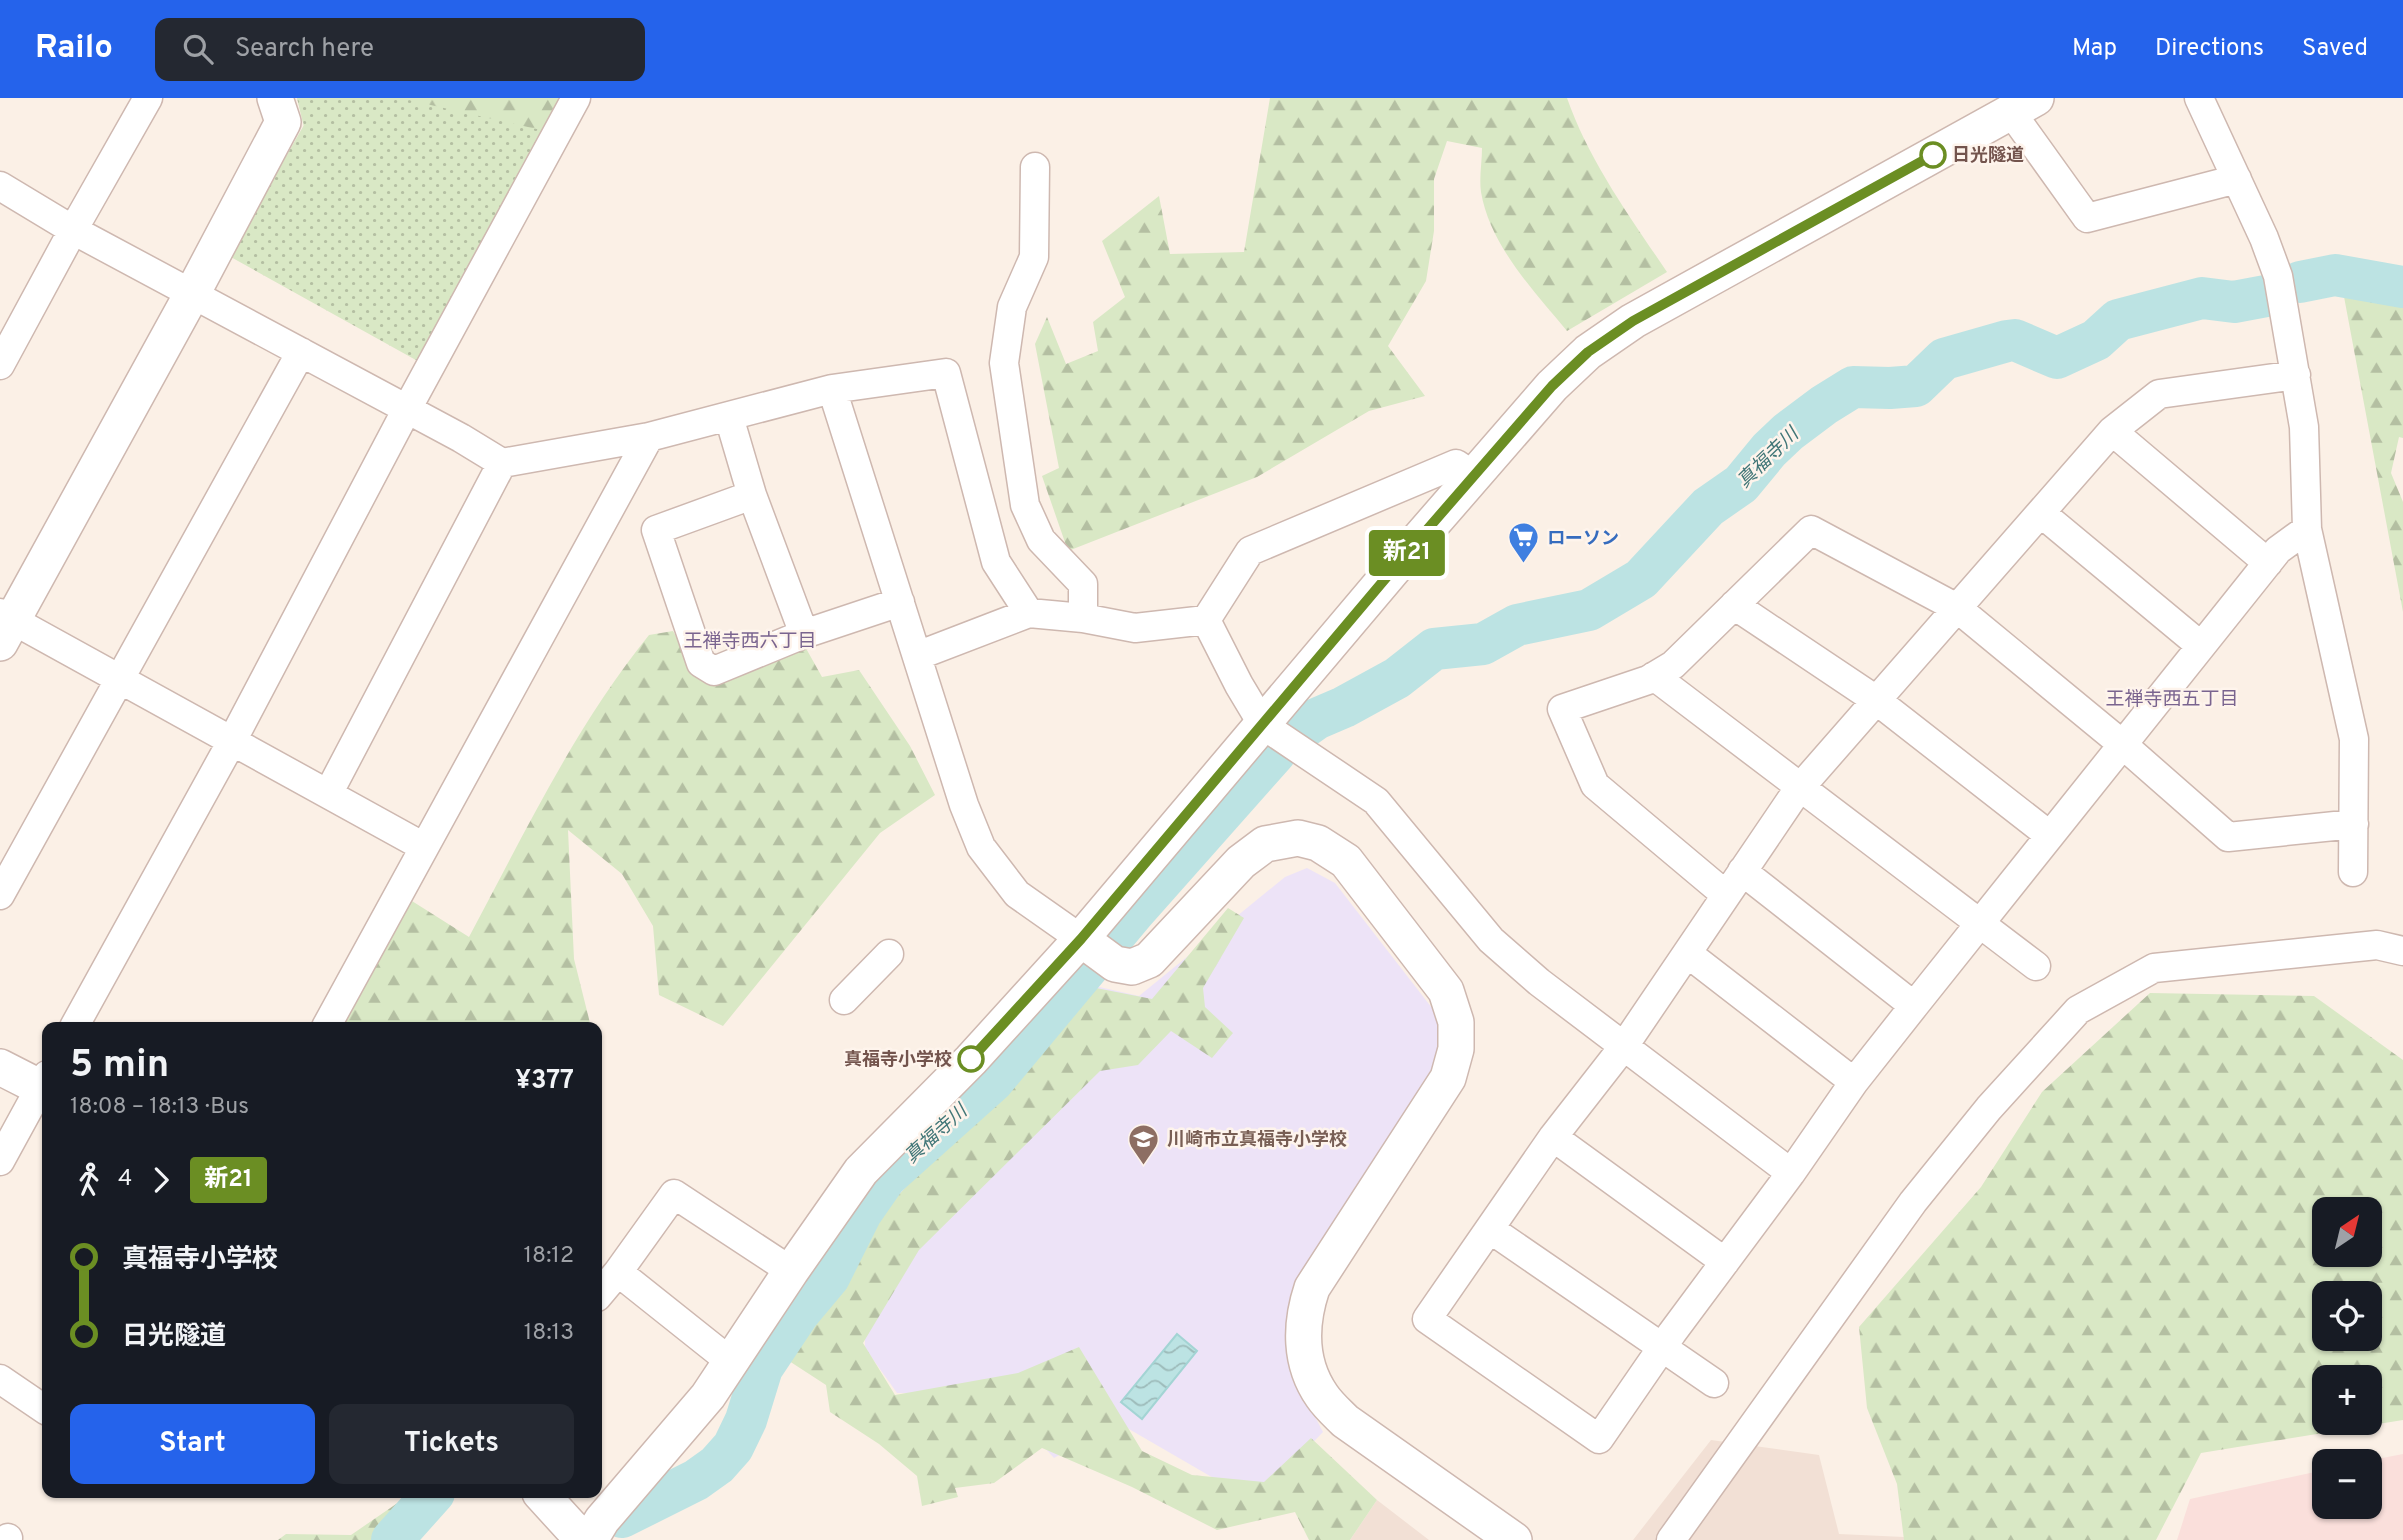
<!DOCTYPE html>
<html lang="en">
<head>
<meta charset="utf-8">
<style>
  :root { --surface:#171b24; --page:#242831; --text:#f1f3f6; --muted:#9ea1a6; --accent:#2563eb }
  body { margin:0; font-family:Overpass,"Noto Sans JP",sans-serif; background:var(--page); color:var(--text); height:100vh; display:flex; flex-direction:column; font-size:26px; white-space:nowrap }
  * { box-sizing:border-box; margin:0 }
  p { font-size:23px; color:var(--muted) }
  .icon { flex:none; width:38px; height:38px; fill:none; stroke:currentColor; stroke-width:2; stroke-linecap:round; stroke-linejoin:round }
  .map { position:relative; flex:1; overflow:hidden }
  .sheet { position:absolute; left:42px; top:924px; width:560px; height:476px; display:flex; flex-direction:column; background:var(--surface); border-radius:14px; box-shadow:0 2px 5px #0004 }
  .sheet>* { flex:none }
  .badge { padding:0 14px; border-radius:5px; font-size:24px; line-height:46px }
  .needle { width:46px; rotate:35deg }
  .controls { position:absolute; left:2312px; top:1099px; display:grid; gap:14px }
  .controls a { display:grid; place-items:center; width:70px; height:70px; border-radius:14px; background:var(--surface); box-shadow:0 2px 5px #0004; font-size:35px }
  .map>.badge { position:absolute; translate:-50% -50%; box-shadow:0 0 0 4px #fff }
  .legs { display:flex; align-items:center; gap:10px; height:77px; padding:0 28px; font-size:23px }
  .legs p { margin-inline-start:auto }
  .overview { display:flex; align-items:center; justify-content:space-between; height:119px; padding:0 28px }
  h1 { font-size:38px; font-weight:700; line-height:52px }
  .button { display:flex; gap:14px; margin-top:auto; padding:14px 28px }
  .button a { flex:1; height:80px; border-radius:14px; background:var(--accent); color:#fff; font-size:28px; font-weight:700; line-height:80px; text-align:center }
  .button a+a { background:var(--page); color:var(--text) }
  ul { padding:0 28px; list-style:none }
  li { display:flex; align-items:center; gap:24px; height:77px; font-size:26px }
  li i { display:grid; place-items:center; width:10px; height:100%; margin:0 9px; background:currentColor }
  li i::after { content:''; width:18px; height:18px; margin:-9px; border:5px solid; border-radius:50%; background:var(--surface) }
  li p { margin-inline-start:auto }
  li:first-child i { background:linear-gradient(#0000 50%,currentColor 0) }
  li:last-child i { background:linear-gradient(currentColor 50%,#0000 0) }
  header { display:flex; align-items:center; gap:42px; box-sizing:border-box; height:98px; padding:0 35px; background:var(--accent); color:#fff }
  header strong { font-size:33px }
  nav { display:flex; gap:38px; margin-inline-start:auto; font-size:24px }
  .search { width:490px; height:63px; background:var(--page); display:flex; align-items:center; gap:18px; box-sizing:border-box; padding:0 24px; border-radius:14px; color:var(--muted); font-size:26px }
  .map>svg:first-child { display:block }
</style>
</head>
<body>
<header>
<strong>Railo</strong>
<div class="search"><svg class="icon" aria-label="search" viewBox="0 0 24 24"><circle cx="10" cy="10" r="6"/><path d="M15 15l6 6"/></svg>Search here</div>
<nav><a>Map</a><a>Directions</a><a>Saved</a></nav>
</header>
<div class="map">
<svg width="2403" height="1442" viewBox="0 0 2403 1442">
  <defs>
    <pattern id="forest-firs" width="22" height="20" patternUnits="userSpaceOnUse" patternTransform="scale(1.75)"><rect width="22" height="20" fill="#d9e8c5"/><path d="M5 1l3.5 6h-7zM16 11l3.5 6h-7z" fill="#b4bfa2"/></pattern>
    <pattern id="park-dots" width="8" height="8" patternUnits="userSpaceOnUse" patternTransform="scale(1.75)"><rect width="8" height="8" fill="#d9e8c5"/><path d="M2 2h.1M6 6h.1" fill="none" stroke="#b4bfa2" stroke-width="1.8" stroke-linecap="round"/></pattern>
    <pattern id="water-waves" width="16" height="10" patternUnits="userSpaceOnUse" patternTransform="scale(1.75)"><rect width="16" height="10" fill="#bce3e3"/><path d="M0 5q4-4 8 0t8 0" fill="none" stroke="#9dbbba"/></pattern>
  </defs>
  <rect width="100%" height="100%" fill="#fbf0e6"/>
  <path fill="#f2e0d5" d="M1711,1342L1819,1357L1839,1436L1904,1439V1442H1633Z
    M1377,1402L1429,1442H1350Z"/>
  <path fill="#fadfdb" d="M2403,1356V1442H2177L2190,1401L2324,1372V1409H2370V1363H2367Z"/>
  <path fill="#ede3f7" d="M1307,770L1335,785L1432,910L1444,941L1435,966L1301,1174L1290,1216L1302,1294L1323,1334L1272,1387L1222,1385L1122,1327L1106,1331L1054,1360L995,1296L897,1295L865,1250V1145L895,1089L944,1047L1095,888L1139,898L1285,779Z"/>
  <path fill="url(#forest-firs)" fill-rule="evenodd" d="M297,0H569L550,34L304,29Z
    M1270,0H1567C1589,63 1630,119 1667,174L1567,233C1533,192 1490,147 1481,94C1479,80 1482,64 1482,50L1447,43L1434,81V133L1426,183L1388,248L1425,298L1369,313L1257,379L1068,453L1042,378L1059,370L1035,246L1047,219L1066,266L1098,253L1093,224L1125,199L1102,143L1159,98L1170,156L1244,154Z
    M2342,188H2397L2403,191V340L2399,339L2391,375L2403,404V514Z
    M673,533L695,573L803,545L822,579L859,572L910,648L935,697L880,735L723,928L659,897L653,828L622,776L568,732L574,861L591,929H335L404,798L469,839C524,736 576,627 649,537Z
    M1228,810L1244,820L1203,890L1205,909L1233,935L1212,960L1171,933L1138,967L1100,973L919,1152L863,1245L895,1297L1018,1275L1079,1249L1142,1353L1192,1377L1264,1384L1311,1340L1377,1402L1350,1442H1309L1295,1414L1217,1432L1132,1389L1042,1350L994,1385L955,1390L958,1399L922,1408L917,1378L879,1346L830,1314L826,1287L786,1261L774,1236L1086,888L1152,901Z
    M2150,895L2314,898L2403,962V1322L2201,1355L2156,1442H1904L1897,1386L1867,1310L1859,1229L1981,1089L2042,994ZM2370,1111V1157H2324V1111ZM2324,1195H2370V1241H2324ZM2370,1279V1325H2324V1279Z
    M399,1404L425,1413L393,1442H278L286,1436L351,1437Z"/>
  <path fill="url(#park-dots)" d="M297,0H400L550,34L423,266L229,158L304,27Z"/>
  <path fill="url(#water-waves)" stroke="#a3d4d4" stroke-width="2" d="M1177,1236L1197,1253L1142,1321L1121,1304Z"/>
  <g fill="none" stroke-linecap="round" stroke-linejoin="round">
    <path stroke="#bce3e3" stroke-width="42" d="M2300,184L2335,177L2403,189
      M1299,633L1316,621L1344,609L1397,580L1434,551L1483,546L1517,527L1589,512L1641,481L1708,409L1741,386L1769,352L1788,334L1824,307L1853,289L1890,290L1916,288L1944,261L2007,243L2015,242L2057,260L2096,242L2118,222L2202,200L2234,204L2266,198
      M622,1419L696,1382L717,1367L733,1349L746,1322L762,1270L798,1216L829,1179L861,1115L886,1079L993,983L1134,814L1275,655
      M392,1442L434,1395"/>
    <defs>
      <path id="minor" d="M2199,0L2264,140L2278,178L2304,329L2307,431L2354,641L2353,774
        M2011,14L2087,120L2237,81
        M1035,69L1034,159L1012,209L1004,265L1025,407L1041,442L1083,486V520
        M0,88L73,132L461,340L502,365L649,339L832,291L946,275L996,464L1029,515
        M0,267L73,132L148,0
        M2296,277L2159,296L2112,333L1797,693L1624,948L1553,1039L1427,1221L1599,1341L1672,1235L1791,1075L1854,984L1914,908L2278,452L2307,431
        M832,291L964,707L981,749L1017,796L1081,841
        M729,319L752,397L804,536
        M2112,333L2268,465
        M752,397L656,432L701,565L714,573L804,536L900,504
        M2041,415L2201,548
        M1734,507L1876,602L2049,737
        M0,515L424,749
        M1206,522L1250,453L1456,366L1474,378
        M917,558L1029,515L1083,520L1135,530L1206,522L1239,587L1263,627L1376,703L1491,842L1539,884L1791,1075
        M1654,578L2036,868
        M328,696L502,365
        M1742,773L1914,908
        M0,797L301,254
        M1726,797L1595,687L1562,611L1648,582L1673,567L1811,432L1957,510L2122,646L2228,739L2354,726
        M1687,855L1854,984
        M844,902L889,856
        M74,929L232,643L407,311L576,0
        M326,929L649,339
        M1553,1039L1725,1164
        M0,1063L47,977
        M1490,1131L1714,1285
        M597,1199L618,1174
        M731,1264L618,1174L674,1096L791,1173
        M0,1281L47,1313
        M7,1442L8,1440
        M1671,1442L1913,1104L1989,1010L2078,912L2154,870L2377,847L2403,853"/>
      <path id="tertiary" d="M0,545L192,196L283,24L275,0
        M1081,841L1115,866L1132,869L1149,862L1241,764L1265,746L1298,740L1318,745L1346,763L1446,893L1456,924V951L1448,980L1312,1190C1300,1226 1299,1265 1322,1298C1328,1307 1337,1315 1345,1323L1514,1442
        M0,969L47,993
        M540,1395L571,1429L586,1442
        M590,1442L602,1422L708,1298L791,1173L861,1073L971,962L1081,841L1412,449L1552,288L1588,254L1633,223L2036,0"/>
    </defs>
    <use href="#minor" stroke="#ceb8b0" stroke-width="31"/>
    <use href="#tertiary" stroke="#ceb8b0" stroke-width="38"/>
    <use href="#minor" stroke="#fff" stroke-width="28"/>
    <use href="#tertiary" stroke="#fff" stroke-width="35"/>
  </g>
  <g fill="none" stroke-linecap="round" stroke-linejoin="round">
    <defs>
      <path id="line-1" d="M971,961L1081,841L1412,449L1552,288L1588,254L1633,223L1933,57"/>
    </defs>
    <use href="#line-1" stroke="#fff" stroke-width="16"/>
    <use href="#line-1" stroke="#6b8e23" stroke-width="10"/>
  </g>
  <defs>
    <symbol id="supermarket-pin" viewBox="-11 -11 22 30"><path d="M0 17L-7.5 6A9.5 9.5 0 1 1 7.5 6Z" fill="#3f7fe0" stroke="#fef4ec"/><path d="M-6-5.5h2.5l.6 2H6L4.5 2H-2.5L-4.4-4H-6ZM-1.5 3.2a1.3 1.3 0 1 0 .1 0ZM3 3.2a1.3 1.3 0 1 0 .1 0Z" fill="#fff"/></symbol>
    <symbol id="school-pin" viewBox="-11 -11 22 30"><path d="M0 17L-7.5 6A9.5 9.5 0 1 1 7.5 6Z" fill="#8d6e63" stroke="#fef4ec"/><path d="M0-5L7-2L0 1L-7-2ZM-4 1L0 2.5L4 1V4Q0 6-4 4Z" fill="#fff"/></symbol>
  </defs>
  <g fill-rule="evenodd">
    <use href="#supermarket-pin" x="1506" y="422" width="35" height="47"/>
    <use href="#school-pin" x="1126" y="1024" width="35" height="47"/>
  </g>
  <g fill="#fff" stroke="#6b8e23" stroke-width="3.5">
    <circle cx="1933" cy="57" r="12"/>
    <circle cx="971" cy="961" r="12"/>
  </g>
  <g text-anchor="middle" stroke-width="5" stroke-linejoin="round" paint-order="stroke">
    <g font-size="18" font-weight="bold" fill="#73544d" stroke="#fef4ec" text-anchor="start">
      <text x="1952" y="63">日光隧道</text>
      <text x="952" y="967" text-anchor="end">真福寺小学校</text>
    </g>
    <g font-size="18" font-weight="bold" fill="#366cbe" stroke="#fef4ec" text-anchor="start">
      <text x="1547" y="446">ローソン</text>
    </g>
    <g font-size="18" font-weight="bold" fill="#785e54" stroke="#fef4ec" text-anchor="start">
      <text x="1167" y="1047">川崎市立真福寺小学校</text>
    </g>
    <g font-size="19" font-style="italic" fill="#417677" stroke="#fef4ec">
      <text transform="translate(1767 359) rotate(-44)" y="7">真福寺川</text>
      <text transform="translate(935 1035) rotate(-42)" y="7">真福寺川</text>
    </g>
    <g font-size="19" fill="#7a648f" stroke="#fef4ec">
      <text x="750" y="549">王禅寺西六丁目</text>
      <text x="2172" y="607">王禅寺西五丁目</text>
    </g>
  </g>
</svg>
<div class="controls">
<a><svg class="needle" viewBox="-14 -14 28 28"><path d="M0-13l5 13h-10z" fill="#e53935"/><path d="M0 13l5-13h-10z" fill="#9ea1a6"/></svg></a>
<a><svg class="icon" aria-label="locate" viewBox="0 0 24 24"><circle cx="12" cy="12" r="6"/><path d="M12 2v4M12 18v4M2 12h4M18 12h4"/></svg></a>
<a>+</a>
<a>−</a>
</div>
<b class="badge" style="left:1407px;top:455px;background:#6b8e23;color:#fff">新21</b>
<section class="sheet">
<div class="overview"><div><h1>5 min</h1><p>18:08 – 18:13 · Bus</p></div><b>¥377</b></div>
<div class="legs"><svg class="icon" aria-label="walk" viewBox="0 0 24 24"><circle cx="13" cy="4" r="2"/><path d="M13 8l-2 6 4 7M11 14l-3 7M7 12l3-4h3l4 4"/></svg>4<svg class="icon" aria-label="forward" viewBox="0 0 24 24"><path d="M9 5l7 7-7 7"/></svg><b class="badge" style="background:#6b8e23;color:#fff">新21</b></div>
<ul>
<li><i style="color:#6b8e23"></i><b>真福寺小学校</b><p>18:12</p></li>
<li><i style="color:#6b8e23"></i><b>日光隧道</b><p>18:13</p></li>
</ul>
<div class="button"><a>Start</a><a>Tickets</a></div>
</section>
</div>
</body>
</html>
